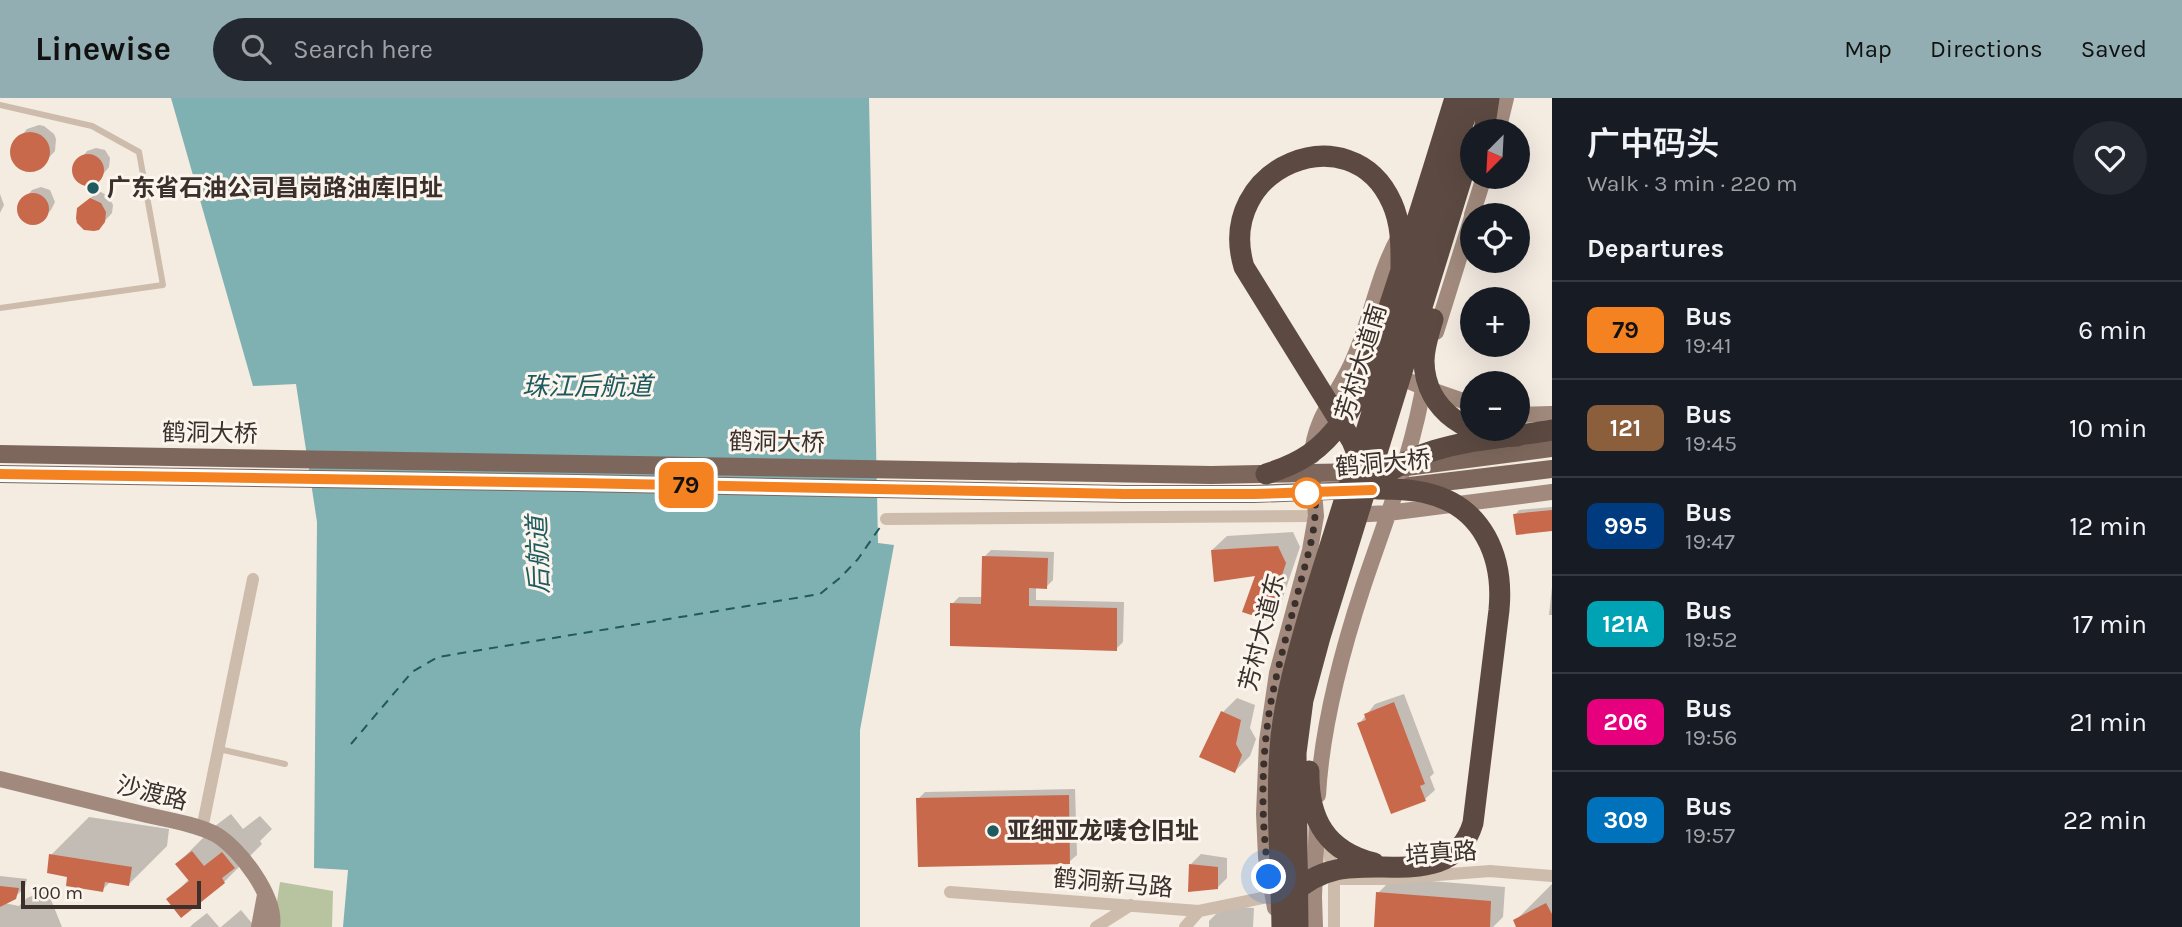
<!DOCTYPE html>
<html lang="en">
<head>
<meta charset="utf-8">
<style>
  :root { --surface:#171b24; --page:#242831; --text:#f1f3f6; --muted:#9ea1a6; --line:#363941; --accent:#92aeb2 }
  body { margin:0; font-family:Karla,"Noto Sans SC",sans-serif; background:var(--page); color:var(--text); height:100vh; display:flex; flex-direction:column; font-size:26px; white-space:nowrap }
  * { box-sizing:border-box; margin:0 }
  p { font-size:23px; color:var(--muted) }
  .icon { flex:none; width:38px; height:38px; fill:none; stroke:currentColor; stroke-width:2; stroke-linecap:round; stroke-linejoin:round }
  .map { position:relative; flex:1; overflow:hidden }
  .side { display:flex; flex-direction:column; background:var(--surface); width:630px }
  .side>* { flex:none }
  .badge { padding:0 14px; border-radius:10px; font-size:24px; line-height:46px }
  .needle { width:46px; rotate:204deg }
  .fabs { position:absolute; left:1460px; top:21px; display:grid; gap:14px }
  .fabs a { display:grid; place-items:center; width:70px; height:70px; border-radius:50%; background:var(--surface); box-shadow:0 7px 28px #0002; font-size:35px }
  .scale { position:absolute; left:21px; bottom:18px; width:180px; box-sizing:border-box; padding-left:7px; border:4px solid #3b302b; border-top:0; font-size:19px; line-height:24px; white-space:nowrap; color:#3b302b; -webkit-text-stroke:5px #fbf5ee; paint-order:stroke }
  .you { position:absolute; width:35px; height:35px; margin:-18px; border:5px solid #fff; border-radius:50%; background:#1a73e8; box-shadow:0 0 0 10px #1a73e833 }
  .map>.badge { position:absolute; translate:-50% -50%; box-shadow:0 0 0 4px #fff }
  h2 { padding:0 35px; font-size:26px; line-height:63px }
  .round { display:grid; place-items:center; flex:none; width:74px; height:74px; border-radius:37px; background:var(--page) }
  .summary { display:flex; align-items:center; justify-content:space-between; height:119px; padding:0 35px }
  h1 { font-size:33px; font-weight:600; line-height:52px }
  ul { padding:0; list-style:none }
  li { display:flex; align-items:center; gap:21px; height:98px; padding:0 35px; border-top:2px solid var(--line) }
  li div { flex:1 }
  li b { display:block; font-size:26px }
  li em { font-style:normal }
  li .badge { min-width:77px; font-weight:700; text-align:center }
  header { display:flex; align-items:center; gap:42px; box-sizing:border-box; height:98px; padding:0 35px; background:var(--accent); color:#111 }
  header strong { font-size:33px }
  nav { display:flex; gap:38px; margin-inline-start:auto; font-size:24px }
  .search { width:490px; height:63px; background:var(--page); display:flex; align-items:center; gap:18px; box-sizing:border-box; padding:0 24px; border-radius:38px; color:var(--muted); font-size:26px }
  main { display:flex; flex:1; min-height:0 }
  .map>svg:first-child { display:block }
</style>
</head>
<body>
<header>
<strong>Linewise</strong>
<div class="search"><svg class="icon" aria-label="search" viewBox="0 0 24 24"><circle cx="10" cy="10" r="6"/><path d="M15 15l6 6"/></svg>Search here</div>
<nav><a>Map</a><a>Directions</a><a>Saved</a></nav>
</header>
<main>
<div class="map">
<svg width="1552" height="829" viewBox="0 0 1552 829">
  <rect width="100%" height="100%" fill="#f4ebe1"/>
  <path fill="#b8c4a0" d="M280,784L333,793L332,829H273Z"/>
  <path fill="#7fb0b2" d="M171,0H869L878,445L894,447L860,632V829H343L348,772L314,770L317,424L296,286L253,288Z"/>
  <path fill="#0003" d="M39,27L44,28L54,36L56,41L55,53L39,70L27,72L21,70L13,61L12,49L27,31Z
    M96,50L105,52L110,60L109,69L99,81L89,86L79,81L75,69L87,53Z
    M41,89L50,92L55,104L51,112L43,120L31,124L23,120L19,108L32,92Z
    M99,93L108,98L113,107L112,115L101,127L82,107Z
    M0,96L4,107L0,115Z
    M1552,409V431L1515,417L1519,412Z
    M1293,434L1300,449L1281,505L1266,520L1257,476L1212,452L1227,438Z
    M991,452L1054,454L1053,482L1046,489H1036V502L1124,504L1123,544L1116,551L952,506L959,499H983L984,459Z
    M1552,489V517H1549Z
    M1404,596L1434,675L1430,679L1435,692L1425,701L1359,626L1375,606Z
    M1237,600L1255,607L1250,630L1256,641L1250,658L1235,673L1222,615Z
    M1075,691L1077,757L1069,764L918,701L925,694Z
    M231,716L243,731L260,718L272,731L260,743L262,746L224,784L169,802L189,781L177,766L215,728Z
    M89,719L169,731L167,748L129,786L111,783L102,792L69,777L51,757Z
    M1201,756L1227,760V780L1217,790L1191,766Z
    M0,778L27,781L25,789L15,799L4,805L19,808L27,800L47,792L62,829H0Z
    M1393,780L1505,789L1503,819L1493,829H1375L1378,795Z
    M1552,786V829L1515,823Z
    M1224,808L1254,810L1253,829H1209V823Z
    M241,812L255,829H221Z
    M207,815L219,829H190L193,826Z"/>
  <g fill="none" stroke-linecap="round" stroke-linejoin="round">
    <path stroke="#1f5a5e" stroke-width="2" stroke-dasharray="9 7" stroke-linecap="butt" d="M351,646L412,574L438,559L820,496L841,479L858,461L883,425"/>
  </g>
  <path fill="#c8694b" d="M10 54a20 20 0 1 1 40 0a20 20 0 1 1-40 0Z
    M72 72a16 16 0 1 1 32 0a16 16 0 1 1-32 0Z
    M17 111a16 16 0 1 1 32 0a16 16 0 1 1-32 0Z
    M90,100L101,105L106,114L105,124L99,132L94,133L84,132L77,125L76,120L77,110Z
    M1552,412V433L1516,437L1513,416Z
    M1278,448L1286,465L1267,522L1242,514L1255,478L1214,484L1211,452Z
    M982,458L1048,460L1047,491L1029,490V508L1117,510V553L950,548V505L981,506Z
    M1394,604L1425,686L1420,688L1426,703L1391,716L1357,625L1366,622L1364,616Z
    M1221,613L1241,622L1236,646L1242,657L1235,675L1199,659Z
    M1069,697L1070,766L918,769L916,700Z
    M192,753L204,768L222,754L235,770L222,780L225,785L181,820L166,801L189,783L175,766Z
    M49,756L132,769L129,788L105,784L103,794L66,788L67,779L47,775Z
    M1189,766L1218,769V791L1188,794Z
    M0,788L19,790L16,801L0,809Z
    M1376,794L1491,803L1490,829H1374Z
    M1546,805L1552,816V829H1516L1513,822Z"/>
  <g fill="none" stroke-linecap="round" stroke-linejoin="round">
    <path stroke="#cdbbac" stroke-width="6" d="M0,7L92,28L139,54L163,187L0,210
      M219,651L285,666"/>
    <path stroke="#cdbbac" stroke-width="12" d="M886,421L1316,418
      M202,731L253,481
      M1326,739L1334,781V829
      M1334,781H1385L1490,773L1552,778
      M950,794L1199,813L1272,798
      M1096,829L1131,807
      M1185,829L1199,813"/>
    <path stroke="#a18a7d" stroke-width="16" d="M1498,33L1506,0
      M1472,117L1484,79
      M1436,234L1472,119
      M1392,276L1423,289L1472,306
      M1517,317L1552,316
      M1312,358C1314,318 1340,295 1354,260C1372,219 1378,175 1400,137
      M1350,417L1388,415L1552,394
      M0,681C49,693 98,705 147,717C169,722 195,726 215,736C240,750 277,800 272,829
      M1318,697C1322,627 1341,556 1363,489C1386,420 1414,352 1425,279
      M1275,810L1266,759L1264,716L1267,643L1277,575L1310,452L1316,418L1313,381
      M259,829L265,797
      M1315,829L1314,799L1317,720"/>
    <path stroke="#7d675c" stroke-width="18" d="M0,356L1211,377L1365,374
      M1406,369L1552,350
      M0,376L577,385L1124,396H1254L1357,392
      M1410,388L1552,371"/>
    <path stroke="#5c4a42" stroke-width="21" d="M1484,33L1489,0
      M1433,221C1429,235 1424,249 1424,263C1425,314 1472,342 1518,338
      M1361,365L1352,343L1244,169C1214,69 1351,13 1392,105C1402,127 1401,151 1401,174
      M1266,376C1301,365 1321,352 1343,322C1364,294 1372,257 1384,224C1409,150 1432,75 1455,0
      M1365,393C1419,341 1483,344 1552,332
      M1309,673C1308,721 1326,753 1374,765
      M1290,798C1303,785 1317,776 1336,772C1384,761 1454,789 1473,725L1499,512C1504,459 1483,408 1426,395C1410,391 1394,391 1377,391
      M1282,829C1281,766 1275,702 1281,639C1286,593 1300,548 1313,502L1471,0
      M1298,829L1296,655L1303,602L1320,539L1472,47"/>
  </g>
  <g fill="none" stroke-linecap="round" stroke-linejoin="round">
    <defs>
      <path id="line" d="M0,376L577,385L1124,396H1254L1372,392"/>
    </defs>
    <use href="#line" stroke="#fff" stroke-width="16"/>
    <use href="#line" stroke="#f58220" stroke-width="10"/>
    <path stroke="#3b302b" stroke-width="7" stroke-dasharray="0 12.6" d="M1269,779C1259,712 1261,637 1278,572C1285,541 1294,510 1302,479C1309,453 1317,427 1315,401L1307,395"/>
  </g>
  <g fill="#1f5a5e" stroke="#fbf5ee" stroke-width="2.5">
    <circle cx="93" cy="90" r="7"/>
    <circle cx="993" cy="733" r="7"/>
  </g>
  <circle fill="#fff" stroke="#f58220" stroke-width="3.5" cx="1307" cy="395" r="14"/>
  <g text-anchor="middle" stroke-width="6" stroke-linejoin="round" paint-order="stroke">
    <g font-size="24" font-weight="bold" fill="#3b302b" stroke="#fbf5ee" text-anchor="start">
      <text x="107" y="98">广东省石油公司昌岗路油库旧址</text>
      <text x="1007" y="741">亚细亚龙唛仓旧址</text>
    </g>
    <g font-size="24" fill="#3b302b" stroke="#fbf5ee">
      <text transform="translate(1361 264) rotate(-73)" y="8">芳村大道南</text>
      <text transform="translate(210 335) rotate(1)" y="8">鹤洞大桥</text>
      <text transform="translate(777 344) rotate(1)" y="8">鹤洞大桥</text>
      <text transform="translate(1383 365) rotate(-5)" y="8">鹤洞大桥</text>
      <text transform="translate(1262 534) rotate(-76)" y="8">芳村大道东</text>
      <text transform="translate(152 695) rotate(14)" y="8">沙渡路</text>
      <text transform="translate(1441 755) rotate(-4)" y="8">培真路</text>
      <text transform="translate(1113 785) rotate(5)" y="8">鹤洞新马路</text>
    </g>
    <g font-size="26" font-style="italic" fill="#1f5a5e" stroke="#fbf5ee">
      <text x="587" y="297">珠江后航道</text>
      <text transform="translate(538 457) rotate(-92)" y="9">后航道</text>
    </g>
  </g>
</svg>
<div class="fabs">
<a><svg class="needle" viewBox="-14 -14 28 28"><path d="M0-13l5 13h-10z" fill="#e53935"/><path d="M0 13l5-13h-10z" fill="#9ea1a6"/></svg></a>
<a><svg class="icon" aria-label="locate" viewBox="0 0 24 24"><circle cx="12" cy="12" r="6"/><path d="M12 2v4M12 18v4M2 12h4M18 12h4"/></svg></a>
<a>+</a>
<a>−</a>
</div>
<div class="scale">100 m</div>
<div class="you" style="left:1269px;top:779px"></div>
<b class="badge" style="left:686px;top:387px;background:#f58220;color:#111">79</b>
</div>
<section class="side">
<div class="summary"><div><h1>广中码头</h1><p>Walk · 3 min · 220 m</p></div><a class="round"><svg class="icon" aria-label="heart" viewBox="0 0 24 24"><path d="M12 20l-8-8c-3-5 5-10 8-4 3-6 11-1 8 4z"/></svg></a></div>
<h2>Departures</h2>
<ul>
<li><span class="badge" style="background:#f58220;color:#111">79</span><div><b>Bus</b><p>19:41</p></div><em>6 min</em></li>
<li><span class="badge" style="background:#8b5e3c;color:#fff">121</span><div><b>Bus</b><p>19:45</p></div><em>10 min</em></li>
<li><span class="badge" style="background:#003b80;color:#fff">995</span><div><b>Bus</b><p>19:47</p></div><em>12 min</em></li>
<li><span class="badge" style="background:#00a3b4;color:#fff">121A</span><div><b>Bus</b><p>19:52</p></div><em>17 min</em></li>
<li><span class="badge" style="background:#e6007e;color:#fff">206</span><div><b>Bus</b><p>19:56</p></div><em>21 min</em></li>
<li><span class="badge" style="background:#0072bc;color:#fff">309</span><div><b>Bus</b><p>19:57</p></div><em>22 min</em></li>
</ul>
</section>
</main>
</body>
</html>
